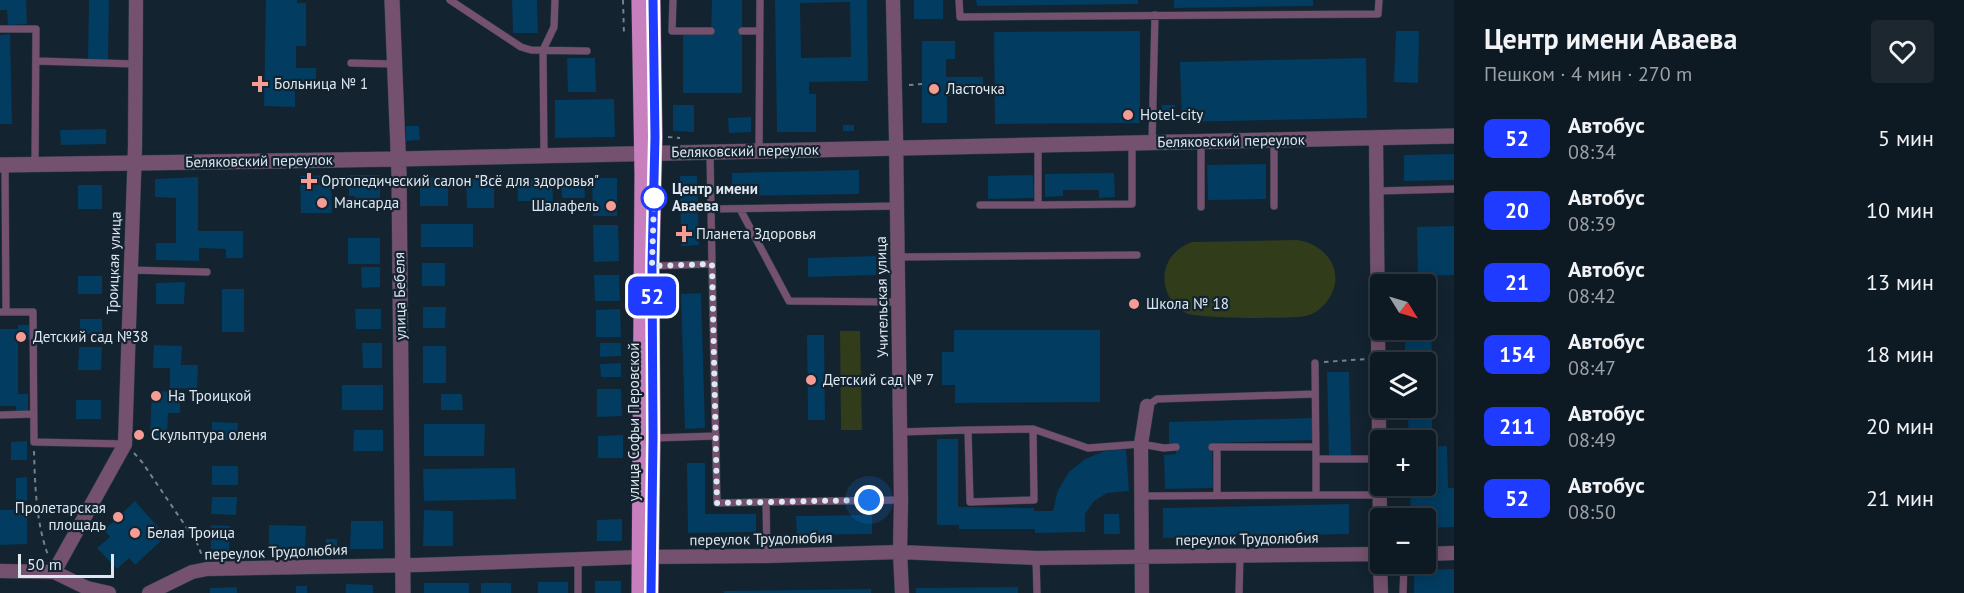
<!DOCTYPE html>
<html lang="ru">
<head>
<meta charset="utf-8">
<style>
  :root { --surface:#0e1a23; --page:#1c2730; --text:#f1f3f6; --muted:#9ba1a6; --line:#2e3841 }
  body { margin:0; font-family:"PT Sans",sans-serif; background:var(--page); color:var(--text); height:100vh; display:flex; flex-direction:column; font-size:22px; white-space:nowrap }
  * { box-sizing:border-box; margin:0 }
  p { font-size:20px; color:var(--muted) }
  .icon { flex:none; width:33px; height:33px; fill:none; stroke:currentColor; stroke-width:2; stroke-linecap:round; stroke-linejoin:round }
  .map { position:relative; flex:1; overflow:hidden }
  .drawer { display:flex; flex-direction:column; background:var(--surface); width:510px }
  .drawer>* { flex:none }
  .badge { padding:0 12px; border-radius:9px; font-size:21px; line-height:39px }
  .needle { width:39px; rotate:127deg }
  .fabs { position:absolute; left:1370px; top:274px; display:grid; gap:12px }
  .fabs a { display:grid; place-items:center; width:66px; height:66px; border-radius:6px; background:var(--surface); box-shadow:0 3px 15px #0003,0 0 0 2px var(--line); font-size:30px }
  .scale { position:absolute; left:18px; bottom:15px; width:96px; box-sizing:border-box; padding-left:6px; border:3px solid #dee8f1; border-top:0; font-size:16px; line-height:21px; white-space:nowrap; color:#dee8f1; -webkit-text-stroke:4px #13232f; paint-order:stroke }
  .you { position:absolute; width:30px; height:30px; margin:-15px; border:4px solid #fff; border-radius:50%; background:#1a73e8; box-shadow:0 0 0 9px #1a73e833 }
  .map>.badge { position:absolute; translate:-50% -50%; box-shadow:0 0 0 3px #fff }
  .round { display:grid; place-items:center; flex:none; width:63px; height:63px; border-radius:6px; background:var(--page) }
  .overview { display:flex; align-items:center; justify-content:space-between; height:102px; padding:0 30px }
  h1 { font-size:28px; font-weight:700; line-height:45px }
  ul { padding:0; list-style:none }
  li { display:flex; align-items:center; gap:18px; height:72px; padding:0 30px }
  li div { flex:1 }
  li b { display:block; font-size:22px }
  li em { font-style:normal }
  li .badge { min-width:66px; font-weight:700; text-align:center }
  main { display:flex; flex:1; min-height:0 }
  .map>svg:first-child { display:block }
</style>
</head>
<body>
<main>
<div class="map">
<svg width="1454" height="593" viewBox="0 0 1454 593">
  <rect width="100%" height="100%" fill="#13232f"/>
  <path fill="#313c1a" d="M1297,240C1327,244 1347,273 1328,300C1322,308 1315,314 1306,316C1291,319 1198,319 1186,313C1171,306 1162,288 1165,271C1168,256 1179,247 1192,242Z
    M840,331H860L862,430H841Z"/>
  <path fill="#023c60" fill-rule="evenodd" d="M0,0H26L27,24L8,25L7,10H0Z
    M89,0H109L108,60L88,59Z
    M266,0H297V3H306V46H296V68H316V88H295V107L264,106Z
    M512,0H537L538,33H513Z
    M712,0H742V93H683V35H711Z
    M775,0H867L868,81L809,82V94H816V132H777ZM850,2L851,57L801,58L800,3Z
    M914,0H943V19H914Z
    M976,0H1138V4L977,6Z
    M1174,0H1313V6L1174,8Z
    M1140,31V123L995,124L994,32Z
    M1396,31H1419L1418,83L1394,82Z
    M10,34L12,124H0V35Z
    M922,41H955V59H946V77H983V95L947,96V123H922Z
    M567,58H595L596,92H568Z
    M1366,58L1367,118L1182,122L1180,62Z
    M614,99L615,137L555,138V100Z
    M673,105H694V132L673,131Z
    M1162,105H1175V122H1162Z
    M751,117V132L729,133L728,118Z
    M843,125H854V131H843Z
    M406,126H419L420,140L406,141Z
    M106,129V144L61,145L60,130Z
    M1454,154V180L1404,181V155Z
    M1266,164V199L1208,200L1207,165Z
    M859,170V194L732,196V173Z
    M1114,173L1115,197L1099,198V190H1063V196L1045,197V174Z
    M331,175L332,213H301L300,176Z
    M349,175H380V209H355V196H349Z
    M1033,175L1034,198L988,199V176Z
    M680,176H697L699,245L681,246Z
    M198,177V231H243V258H226V249L199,248V261L156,260V243H176V198L155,197V179Z
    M420,177H448V206H420Z
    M494,178V208H467L466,179Z
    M592,178H617V216H593Z
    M517,179H552L553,201H518Z
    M561,179H584L585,198H562Z
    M78,185H102V209H78Z
    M421,224H473V247H421Z
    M593,225H618L619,261L594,262Z
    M1454,226V275L1418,276L1417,227Z
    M348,238H380V264H348Z
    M876,256V275L808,277V258Z
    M422,263H445V286H422Z
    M361,267H380V287L362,288Z
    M594,275H619L620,301H595Z
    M78,276H102V294H78Z
    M185,282L184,304H156V283Z
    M222,289H244V332H222Z
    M701,293L705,428L685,429L681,294Z
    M423,307H446L445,328H423Z
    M355,309H381V329H356Z
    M620,309L621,337H596V310Z
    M80,319H102V334H80Z
    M18,325H29V340L18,341V394H28V411H16V406H0V329H18Z
    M954,330H1100V402L955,403V385H942V352H954Z
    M807,335H824L825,420H808Z
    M1405,335H1431L1432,353L1405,354Z
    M362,343H382V368H363Z
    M600,343H621V356L600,357Z
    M154,345L182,346L181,365H198L197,389L170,388V368H153Z
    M423,346H446V383H423Z
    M79,347H102L101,370H78Z
    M621,363V377H601L600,364Z
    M1327,372H1349L1351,456L1329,457Z
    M342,385H383V410H342Z
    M597,389H621L622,416L597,417Z
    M152,391L180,392V413H168L167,437L150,436Z
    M441,394H462L463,410H441Z
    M76,400H101V419H76Z
    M1408,416H1432V441H1409Z
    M1312,418L1313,440L1212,443L1213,488L1165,489L1164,455L1176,454V445H1169V422Z
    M212,422L238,423L237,440H212Z
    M424,424H485L484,456H424Z
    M354,430H383V451H353Z
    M623,435V458H598V436Z
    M937,439H958V507L1034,508V511H1053L1058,490L1069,472L1085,459L1105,451L1126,449L1129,491L1107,493L1094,501L1085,514V532L1035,533V529H959V525H937Z
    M27,441V460H11V442Z
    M1447,446L1448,488H1454V527L1425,528V519H1411L1410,486H1425V447Z
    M687,463H705V514H756V532L688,533Z
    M212,466H238V485H212Z
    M515,468L516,499L424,501L423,469Z
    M27,477V501L16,502V478Z
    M212,497H237L236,515L211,514Z
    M135,501L166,536L135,565L129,558L117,569L97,548L110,537L104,530Z
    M1349,504V534L1163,538V508Z
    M0,510H27V544L0,545Z
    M424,510L453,511V546H423Z
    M1104,514H1119L1120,534H1104Z
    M872,515V534L797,535L796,516Z
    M622,519V541H597V520Z
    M351,521H383V549H350Z
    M211,525L230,526L229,550L211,549Z
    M269,525L306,526L305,550L269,549Z
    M326,539H337V550L326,549Z
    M1454,569V593H1414V570Z
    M595,581H621V593H595Z
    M538,582H568V593H538Z
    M424,583H469V593H424Z
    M481,583H511V593H481Z
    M346,584L373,585V593H346Z
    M296,586H307V593H296Z
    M237,587V593H210V588Z
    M1018,587V593H916V588Z
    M871,589V593H724V591Z"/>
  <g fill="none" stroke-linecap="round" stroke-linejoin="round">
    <defs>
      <path id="service" d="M450,0L521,47L531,50L587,51
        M673,0L672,31H711
        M959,0L960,17L1378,14L1379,0
        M0,29H36L35,164
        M742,31H759
        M36,61L135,64
        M351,63L393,64
        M1201,141V207
        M1152,142L1155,15
        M759,151L760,0
        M710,153L712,264
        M544,156L543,50L554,27L555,0
        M1377,191L1454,189
        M980,205H1038V145
        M1038,205L1132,204V143
        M1274,206V140
        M711,209L897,206
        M740,209L789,301L898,302
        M898,257L1137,255
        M652,266L712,264L717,503L766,502L767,556
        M129,270L207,272
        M0,312H6L5,165
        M6,312H33L34,442L125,444
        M1315,363L1316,459H1379
        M1147,406L1157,399L1315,394
        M0,415L34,414
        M968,430L1033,429
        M900,432L968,430L970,502L1034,500L1033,429L1088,448L1141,444L1164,448L1176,447
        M653,438L716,436
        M1212,447H1316
        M1217,447V495
        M1316,459V495H1380
        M1142,496L1316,495
        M766,502L901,500
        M1036,558L1037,593
        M578,559V593
        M1239,593L1240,556
        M1403,593L1404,564"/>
      <path id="minor" d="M893,0L896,137L901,500L900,552L902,593
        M1376,138L1380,527
        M1425,554L1454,553
        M1380,564L1381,593
        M0,571L54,572L87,588L93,593
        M54,572L125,444L135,147L136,0
        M87,588L109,593
        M149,593L192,572L207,569L417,565L639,557L767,556L900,552L1036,558L1380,554
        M1142,593L1141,444L1147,406"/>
      <path id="tertiary" d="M392,0L399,174L403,593
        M0,165L398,159L1454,136"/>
      <path id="primary" d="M639,0L642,174L639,593
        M651,593L653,438L652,266L655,137L653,0"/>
    </defs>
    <use href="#service" stroke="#2f3f4a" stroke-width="8"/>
    <use href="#minor" stroke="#2f3f4a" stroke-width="15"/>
    <use href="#tertiary" stroke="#2f3f4a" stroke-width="16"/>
    <use href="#primary" stroke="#2f3f4a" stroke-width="16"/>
    <path stroke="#75828c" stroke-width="2" stroke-dasharray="4.5 4.5" stroke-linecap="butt" d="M623,0L624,36
      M909,85L922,84
      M668,137L680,138
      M1324,362L1367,359
      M34,451C35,485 36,523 48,555
      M134,453L142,462L197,543L203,558"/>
    <use href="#service" stroke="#74516e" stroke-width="7"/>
    <use href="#minor" stroke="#74516e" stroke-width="14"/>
    <use href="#tertiary" stroke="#74516e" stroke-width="15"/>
    <use href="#primary" stroke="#c77fbd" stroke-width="15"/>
  </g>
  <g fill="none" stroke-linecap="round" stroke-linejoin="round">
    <defs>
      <path id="line" d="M651,593L653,438L652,266L655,137L653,0"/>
    </defs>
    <use href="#line" stroke="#fff" stroke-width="14"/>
    <use href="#line" stroke="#1f3bff" stroke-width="9"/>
    <path stroke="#dee8f1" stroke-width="6" stroke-dasharray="0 10.8" d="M654,198L652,266L712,264L717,503L869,500"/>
  </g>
  <g fill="#f59c94" stroke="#13232f" stroke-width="2">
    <path d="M257 75h6v6h6v6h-6v6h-6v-6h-6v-6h6z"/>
    <circle cx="934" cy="89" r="6"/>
    <circle cx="1128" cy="115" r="6"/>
    <path d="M306 172h6v6h6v6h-6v6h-6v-6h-6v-6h6z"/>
    <circle cx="322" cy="203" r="6"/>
    <circle cx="611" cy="206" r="6"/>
    <path d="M681 225h6v6h6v6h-6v6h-6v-6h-6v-6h6z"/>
    <circle cx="1134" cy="304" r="6"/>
    <circle cx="21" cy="337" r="6"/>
    <circle cx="811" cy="380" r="6"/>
    <circle cx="156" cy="396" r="6"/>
    <circle cx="139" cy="435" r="6"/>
    <circle cx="118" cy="517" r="6"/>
    <circle cx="135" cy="533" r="6"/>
  </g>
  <circle fill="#fff" stroke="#1f3bff" stroke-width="3" cx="654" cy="198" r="12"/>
  <g text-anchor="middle" stroke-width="4.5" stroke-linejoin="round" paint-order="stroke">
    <g font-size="15" fill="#dee8f1" stroke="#13232f" text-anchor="start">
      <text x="274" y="89">Больница № 1</text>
      <text x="946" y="94">Ласточка</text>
      <text x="1140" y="120">Hotel-city</text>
      <text x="321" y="186">Ортопедический салон "Всё для здоровья"</text>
      <text x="334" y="208">Мансарда</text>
      <text x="599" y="211" text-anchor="end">Шалафель</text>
      <text x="696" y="239">Планета Здоровья</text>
      <text x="1146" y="309">Школа № 18</text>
      <text x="33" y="342">Детский сад №38</text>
      <text x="823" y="385">Детский сад № 7</text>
      <text x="168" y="401">На Троицкой</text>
      <text x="151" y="440">Скульптура оленя</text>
      <text x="106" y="513" text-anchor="end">Пролетарская<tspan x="106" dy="17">площадь</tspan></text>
      <text x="147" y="538">Белая Троица</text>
    </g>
    <g font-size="15" fill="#dee8f1" stroke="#13232f">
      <text transform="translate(1231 141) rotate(-1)" y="5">Беляковский переулок</text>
      <text transform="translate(745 151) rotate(-1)" y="5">Беляковский переулок</text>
      <text transform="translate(259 161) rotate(-1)" y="5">Беляковский переулок</text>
      <text transform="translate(114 263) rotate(-88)" y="5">Троицкая улица</text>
      <text transform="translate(400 296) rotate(-91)" y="5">улица Бебеля</text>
      <text transform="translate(882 297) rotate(-91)" y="5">Учительская улица</text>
      <text transform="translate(634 422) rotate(-90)" y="5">улица Софьи Перовской</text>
      <text transform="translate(761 539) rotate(-1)" y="5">переулок Трудолюбия</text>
      <text transform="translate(1247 539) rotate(-1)" y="5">переулок Трудолюбия</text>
      <text transform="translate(276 552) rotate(-2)" y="5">переулок Трудолюбия</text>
    </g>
    <g font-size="15" font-weight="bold" fill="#dee8f1" stroke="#13232f" text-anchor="start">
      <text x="672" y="194">Центр имени<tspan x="672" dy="17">Аваева</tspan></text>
    </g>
  </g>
</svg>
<div class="fabs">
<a><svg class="needle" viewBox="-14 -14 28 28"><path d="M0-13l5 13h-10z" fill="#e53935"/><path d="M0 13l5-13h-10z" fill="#9ba1a6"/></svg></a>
<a><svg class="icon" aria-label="layers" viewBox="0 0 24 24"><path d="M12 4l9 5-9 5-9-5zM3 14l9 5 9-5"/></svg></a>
<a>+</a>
<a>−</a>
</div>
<div class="scale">50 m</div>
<div class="you" style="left:869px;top:500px"></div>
<b class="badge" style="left:652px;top:296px;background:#1f3bff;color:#fff">52</b>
</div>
<section class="drawer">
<div class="overview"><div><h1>Центр имени Аваева</h1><p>Пешком · 4 мин · 270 m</p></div><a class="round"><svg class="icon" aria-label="heart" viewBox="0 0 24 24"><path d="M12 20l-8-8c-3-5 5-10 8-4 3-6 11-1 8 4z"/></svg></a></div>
<ul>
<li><span class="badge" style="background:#1f3bff;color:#fff">52</span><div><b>Автобус</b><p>08:34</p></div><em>5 мин</em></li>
<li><span class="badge" style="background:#1f3bff;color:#fff">20</span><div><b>Автобус</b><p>08:39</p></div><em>10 мин</em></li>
<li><span class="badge" style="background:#1f3bff;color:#fff">21</span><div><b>Автобус</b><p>08:42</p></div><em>13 мин</em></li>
<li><span class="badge" style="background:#1f3bff;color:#fff">154</span><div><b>Автобус</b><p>08:47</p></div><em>18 мин</em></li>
<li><span class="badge" style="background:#1f3bff;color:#fff">211</span><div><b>Автобус</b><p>08:49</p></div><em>20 мин</em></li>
<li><span class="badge" style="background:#1f3bff;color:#fff">52</span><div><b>Автобус</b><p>08:50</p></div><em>21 мин</em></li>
</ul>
</section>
</main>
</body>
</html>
